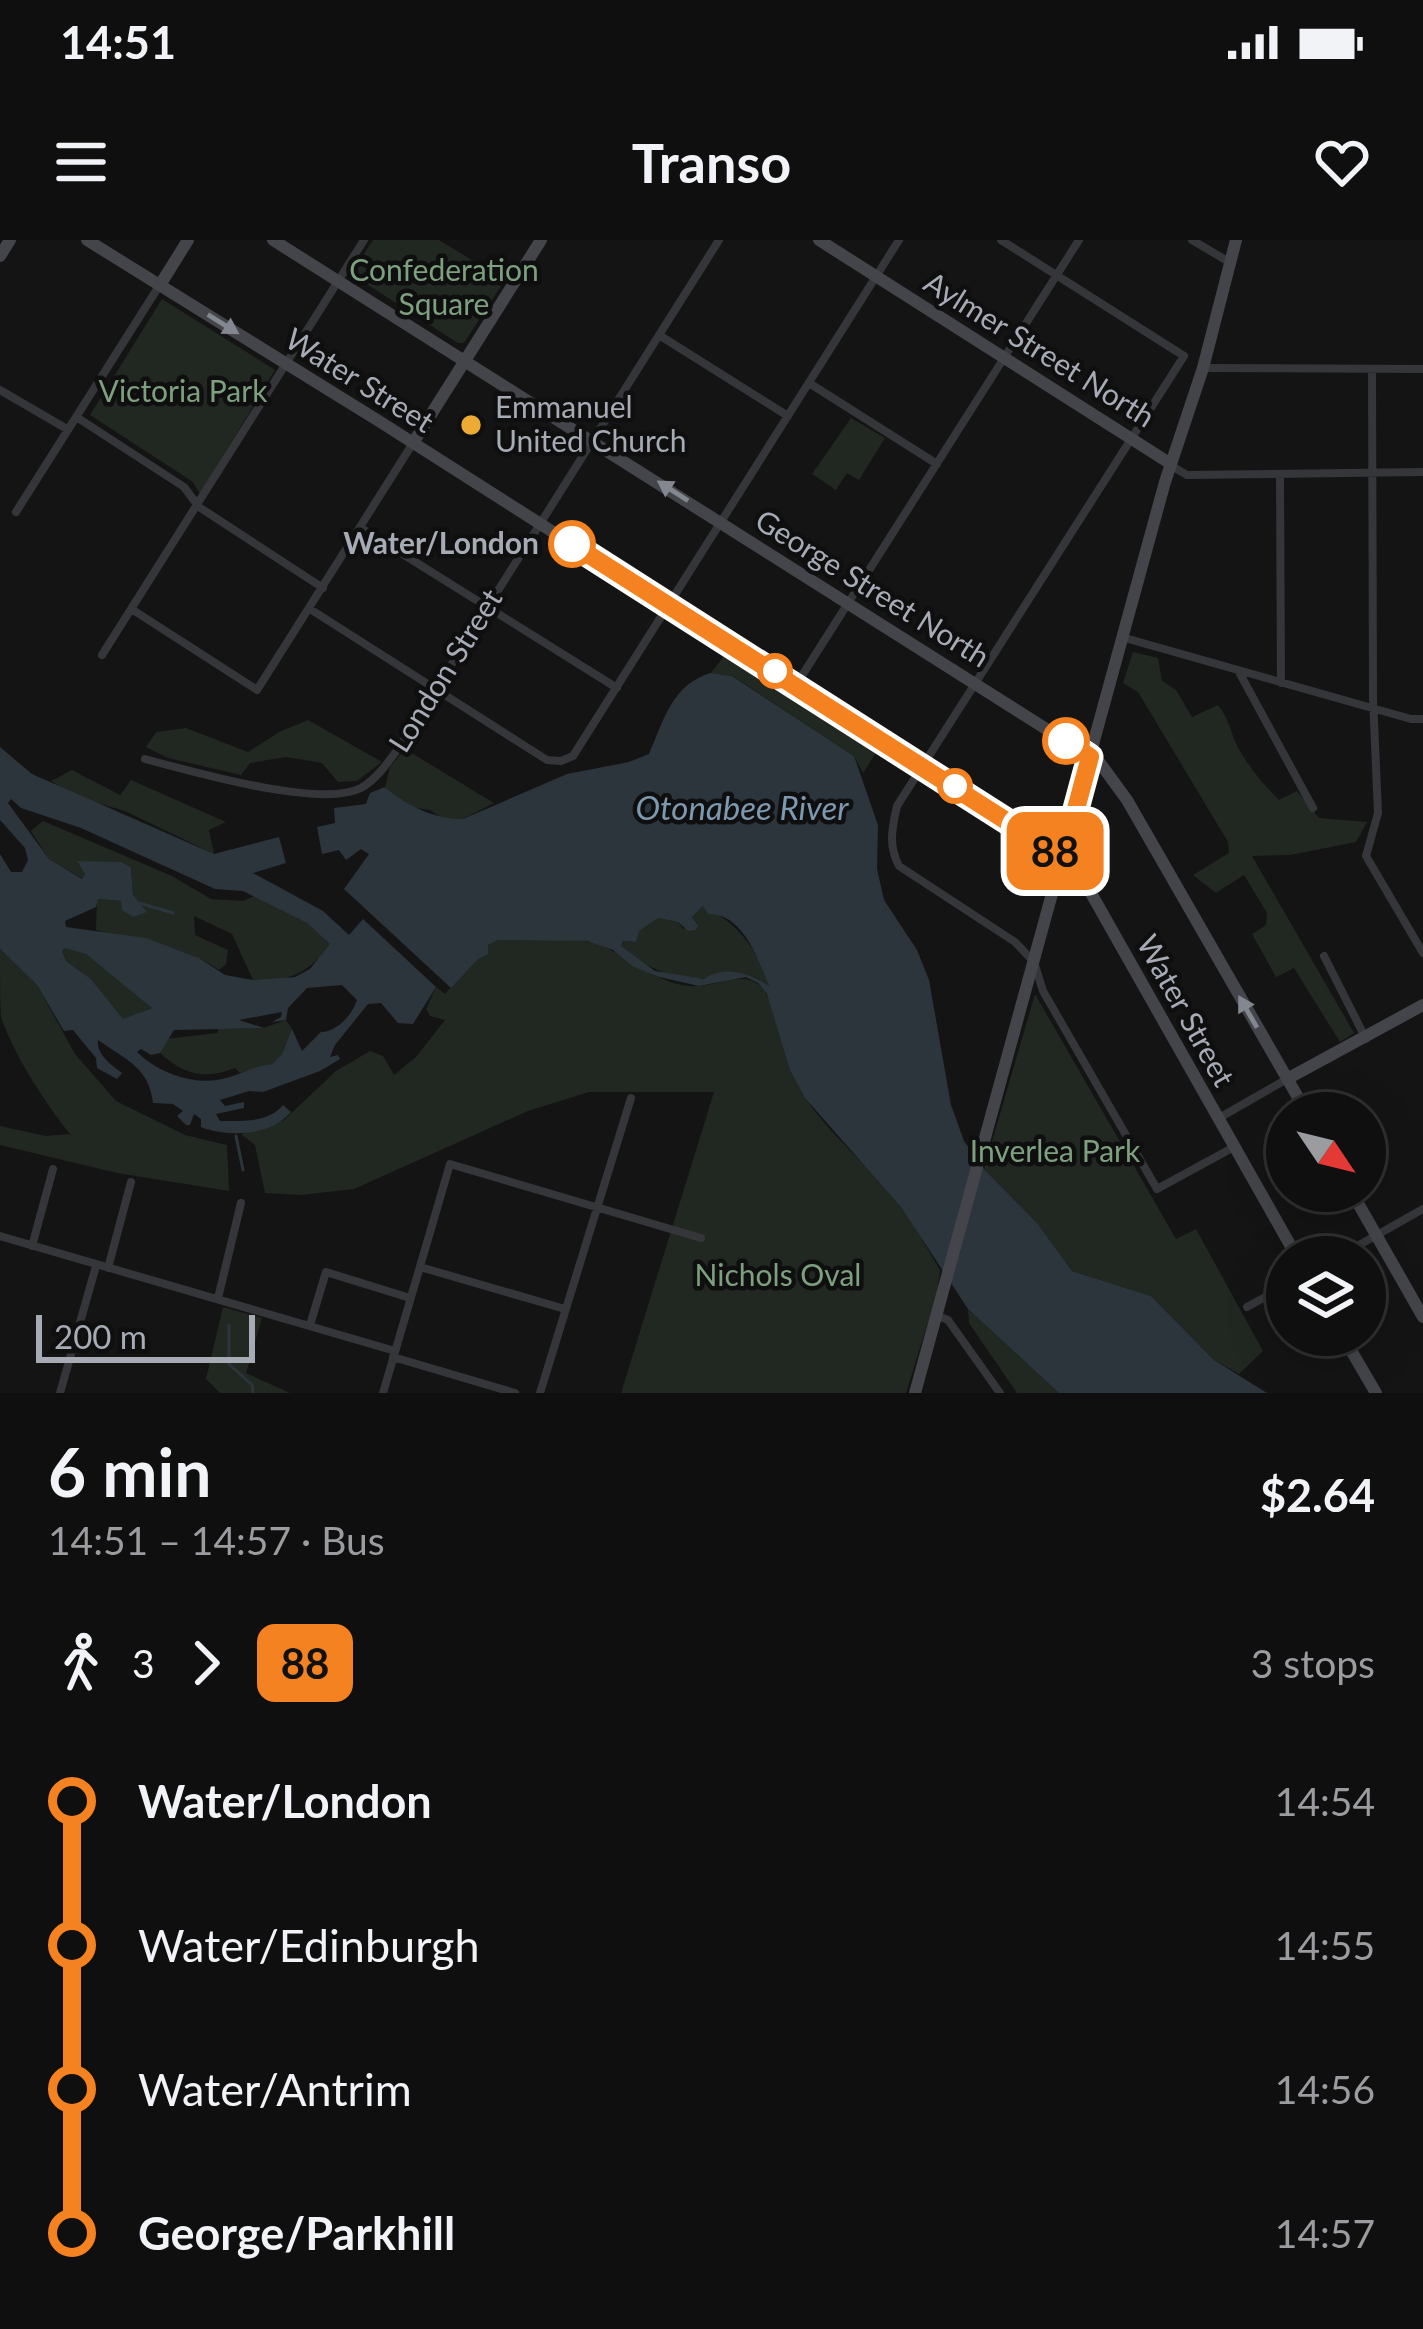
<!DOCTYPE html>
<html lang="en">
<head>
<meta charset="utf-8">
<style>
  :root { --surface:#0f0f10; --page:#181819; --text:#f1f3f6; --muted:#9b9c9f; --line:#2f2f30 }
  body { margin:0; font-family:Lato,sans-serif; background:var(--page); color:var(--text); height:100vh; display:flex; flex-direction:column; font-size:45px; white-space:nowrap }
  * { box-sizing:border-box; margin:0 }
  p { font-size:39px; color:var(--muted) }
  .icon { flex:none; width:66px; height:66px; fill:none; stroke:currentColor; stroke-width:2; stroke-linecap:round; stroke-linejoin:round }
  .map { position:relative; height:1153px; overflow:hidden }
  .details { display:flex; flex-direction:column; background:var(--surface); flex:1 }
  .details>* { flex:none }
  .badge { padding:0 24px; border-radius:18px; font-size:42px; line-height:78px }
  .needle { width:78px; rotate:125deg }
  .tools { position:absolute; left:1266px; top:852px; display:grid; gap:24px }
  .tools a { display:grid; place-items:center; width:120px; height:120px; border-radius:50%; background:var(--surface); box-shadow:0 12px 48px #0002,0 0 0 3px var(--line); font-size:60px }
  .scale { position:absolute; left:36px; bottom:30px; width:219px; box-sizing:border-box; padding-left:12px; border:6px solid #a6abb5; border-top:0; font-size:33px; line-height:42px; white-space:nowrap; color:#a6abb5; -webkit-text-stroke:9px #0f0f10; paint-order:stroke }
  .map>.badge { position:absolute; translate:-50% -50%; box-shadow:0 0 0 6px #fff }
  .legs { display:flex; align-items:center; gap:18px; height:132px; padding:0 48px; font-size:39px }
  .legs p { margin-inline-start:auto }
  .head { display:flex; align-items:center; justify-content:space-between; height:204px; padding:0 48px }
  h1 { font-size:66px; font-weight:700; line-height:90px }
  ul { padding:0 48px; list-style:none }
  li { display:flex; align-items:center; gap:42px; height:144px; font-size:45px }
  li i { display:grid; place-items:center; width:18px; height:100%; margin:0 15px; background:currentColor }
  li i::after { content:''; width:30px; height:30px; margin:-15px; border:9px solid; border-radius:50%; background:var(--surface) }
  li p { margin-inline-start:auto }
  li:first-child i { background:linear-gradient(#0000 50%,currentColor 0) }
  li:last-child i { background:linear-gradient(currentColor 50%,#0000 0) }
  .status { display:flex; justify-content:space-between; align-items:center; height:84px; padding:0 60px; background:var(--surface); direction:ltr }
  .status svg { height:33px; fill:currentColor }
  header { display:flex; justify-content:space-between; align-items:center; height:156px; padding:0 48px; background:var(--surface); font-size:54px; font-weight:700 }
  .map>svg:first-child { display:block }
</style>
</head>
<body>
<div class="status"><b>14:51</b><svg viewBox="0 0 49 12"><path d="M0 12V9h3v3zM5 12V6h3v6zM10 12V3h3v9zM15 12V0h3v12zM26 1h20v11H26zM47 4h2v5h-2z"/></svg></div>
<header><svg class="icon" aria-label="menu" viewBox="0 0 24 24"><path d="M4 6h16M4 12h16M4 18h16"/></svg>Transo<svg class="icon" aria-label="heart" viewBox="0 0 24 24"><path d="M12 20l-8-8c-3-5 5-10 8-4 3-6 11-1 8 4z"/></svg></header>
<div class="map">
<svg width="1423" height="1153" viewBox="0 0 1423 1153">
  <rect width="100%" height="100%" fill="#141415"/>
  <path fill="#202821" d="M373,0H439L505,40L464,103H458L351,34Z
    M162,59L275,130L200,254L193,242L90,175Z
    M851,178L885,198L859,240L847,233L836,250L812,234Z
    M730,408L880,507L863,533L854,516L733,436L711,433Z
    M1133,412L1158,418L1162,441L1176,450L1192,477L1218,465C1232,483 1230,494 1240,511C1251,530 1264,545 1279,560L1297,551L1319,578L1367,582L1356,602L1290,615L1252,616L1354,793L1340,802L1294,728L1276,737L1252,694L1266,685L1267,673L1244,635L1216,653L1193,635L1229,613L1228,602L1138,452L1123,443Z
    M308,480L382,522L357,541L338,542L322,523L286,517L250,523L241,535L168,518L146,507L156,492L186,488L248,512L279,492Z
    M405,509L494,563L463,579L445,580L430,570L408,567L385,547L390,527Z
    M72,530L120,555L131,540L226,582L209,590L214,614L125,571L80,558L51,541Z
    M43,581L172,636L211,659L243,661L254,656L307,683L331,704C309,733 289,742 253,740L232,694L194,676L195,695L228,710L226,724L219,730C186,706 135,699 96,690L97,659L121,661L133,655L131,627L121,622H78L86,634L83,639L49,619L31,591Z
    M703,666C739,684 758,709 769,747C746,729 733,735 707,738C677,742 641,726 621,706L623,701L636,702L638,691L657,678L678,682L683,689L698,684L692,677Z
    M497,700C526,701 561,696 590,702C625,710 657,749 699,746C719,745 743,731 760,746C778,762 787,829 804,856C831,897 872,928 901,967C916,987 927,1009 940,1030L937,1053L906,1153H621L714,852H589L528,871L354,949L301,955L265,953L255,905L241,894L284,880L336,831L370,811L383,816L394,835L416,817L445,780L430,776L426,769L436,747L445,754L487,705Z
    M65,707L86,714L153,767L123,780L91,739L66,721L62,711Z
    M0,709L37,745L75,814L116,861L185,895L227,905L229,951L117,933L0,905V886L46,896L70,894C44,861 15,817 1,777C0,759 0,729 0,709Z
    M1035,754L1176,999L1196,989L1263,1111L1239,1134L1214,1120L1151,1056L1072,1031L1038,984L984,929Z
    M286,780L292,789L282,814L272,824L240,833L235,828C205,840 184,835 160,813L165,799L218,793V789L263,788Z
    M223,1067L262,1078L246,1133L290,1153H220L206,1139Z
    M968,1069L1059,1153H1017L969,1083Z"/>
  <path fill="#2c353b" fill-rule="evenodd" d="M711,433L732,436L854,516L878,585L877,629L884,660L917,710L929,740L951,865L964,901L984,929L1038,984L1072,1031L1151,1056L1214,1120L1267,1153H1059L968,1069L901,967L805,858L790,830L767,754L758,743L746,737L699,746L659,737L632,726L613,710L587,701L498,700L488,705V714L478,719L451,748L344,649L369,614L361,609L346,620L339,610L322,614L317,587L335,583L334,568L366,564L370,553L385,547C405,565 436,580 463,579L567,534L629,522L649,514C664,480 672,444 711,433ZM703,666L708,674C743,673 758,719 769,746C751,734 725,724 704,739L655,731L621,706L623,701L636,702L639,691L658,678L678,682L688,691L696,690L698,685L692,677Z
    M0,507L32,534L214,614L279,597L286,623L253,633L323,671L349,695L363,679L436,747L413,784L398,783L381,763L368,764L335,805L330,817L338,815L340,819L320,831L263,852L249,851L220,860L225,866L244,862V868L216,874L220,881C242,881 268,883 283,865L291,872C270,897 226,897 201,887V879L194,874L190,885H186L177,876L183,871L173,864L153,863C149,827 126,820 98,800C96,814 111,825 122,833L117,839L97,828L96,818L73,790L64,791L37,745L0,709V614L11,632H22L28,620L25,608L0,580ZM11,559L21,568L81,588L215,649L243,651L307,683L330,704L310,729L295,737L253,740L225,735L199,718L146,698L66,687L65,681L96,667L98,659L121,661L122,670L133,677L147,672L133,655L131,627L121,622L77,621L85,634L82,639L49,619L8,563ZM65,708L86,714L152,768L123,779L91,739L66,721L62,711ZM342,745L357,760C352,775 337,792 321,792L302,811L292,789L282,814L272,824C254,826 242,834 226,838C196,847 158,833 137,812L141,809L151,815L160,813L174,790L264,788L239,780L282,772L281,777L272,782L286,780L288,768L307,748Z"/>
  <g fill="none" stroke-linecap="round" stroke-linejoin="round">
    <path stroke="#2c353b" stroke-width="3" d="M139,663L173,673
      M236,896L243,930
      M229,1085V1124L252,1145L253,1153"/>
    <path stroke="#35363a" stroke-width="8" d="M1001,0L1184,116L897,566C892,588 888,605 899,626L1015,702L1034,722L1043,751L1157,949L1234,907
      M1192,0L1231,23
      M659,95L788,176
      M1204,128L1423,129
      M1372,130L1373,458L1378,573L1366,616L1423,713
      M809,143L937,224
      M0,150L67,189
      M78,178L184,247L199,267L323,348
      M1175,228L1187,235L1423,232
      M1280,235L1281,443
      M16,272L159,46
      M361,288L617,448
      M310,369L547,520L561,521L573,516L899,0
      M133,370L257,450L413,203
      M1125,398L1411,479H1423
      M102,415L364,0
      M1239,432L1313,568
      M796,445L1079,0
      M145,519C190,531 321,569 361,548C377,539 389,521 400,506L719,0
      M1324,716L1366,799
      M1219,878L1287,839
      M0,996L395,1111
      M32,1006L53,929
      M1338,1017L1423,969
      M420,1027L565,1069
      M108,1028L131,942
      M218,1058L241,963
      M1247,1067L1287,1045
      M938,1076L948,1080L1000,1153
      M310,1085L326,1032L410,1058
      M393,1117L515,1153
      M60,1153L96,1026
      M383,1153L450,924L701,998
      M540,1153L631,858"/>
    <path stroke="#43454a" stroke-width="12" d="M87,0L382,183L1063,617L1083,639L1297,1017
      M273,0L1100,523L1127,560L1307,873
      M819,0L1171,224
      M0,16L10,0
      M160,45L188,0
      M413,203L541,0
      M1287,839L1423,765
      M1351,951L1423,1077
      M1342,1095L1376,1153
      M915,1153L1165,242L1203,128L1236,0"/>
  </g>
  <defs><path id="oneway-solid" d="M-6-.8H1V-3.2L6.5 0L1 3.2V.8H-6Z" transform="scale(3)"/></defs>
  <g fill="#838790">
    <use href="#oneway-solid" transform="translate(223 84) rotate(32)"/>
    <use href="#oneway-solid" transform="translate(673 251) rotate(-147)"/>
    <use href="#oneway-solid" transform="translate(1248 772) rotate(-120)"/>
  </g>
  <g fill="none" stroke-linecap="round" stroke-linejoin="round">
    <defs>
      <path id="line-1" d="M572,304L1063,617L1090,517L1066,501"/>
    </defs>
    <use href="#line-1" stroke="#fff" stroke-width="27"/>
    <use href="#line-1" stroke="#f58220" stroke-width="18"/>
  </g>
  <circle fill="#eeab33" stroke="#0f0f10" stroke-width="4.5" cx="471" cy="185" r="12"/>
  <g fill="#fff" stroke="#f58220" stroke-width="6">
    <circle cx="572" cy="304" r="21"/>
    <circle cx="775" cy="431" r="15"/>
    <circle cx="1066" cy="501" r="21"/>
    <circle cx="955" cy="546" r="15"/>
  </g>
  <g text-anchor="middle" stroke-width="9" stroke-linejoin="round" paint-order="stroke">
    <g font-size="30" fill="#7da07e" stroke="#0f0f10">
      <text x="444" y="41">Confederation<tspan x="444" dy="34">Square</tspan></text>
      <text x="183" y="162">Victoria Park</text>
      <text x="1055" y="922">Inverlea Park</text>
      <text x="778" y="1046">Nichols Oval</text>
    </g>
    <g font-size="30" fill="#a6abb5" stroke="#0f0f10">
      <text transform="translate(1039 110) rotate(32)" y="10">Aylmer Street North</text>
      <text transform="translate(359 141) rotate(32)" y="10">Water Street</text>
      <text transform="translate(872 349) rotate(32)" y="10">George Street North</text>
      <text transform="translate(446 431) rotate(-58)" y="10">London Street</text>
      <text transform="translate(1185 771) rotate(61)" y="10">Water Street</text>
    </g>
    <g font-size="30" fill="#a6abb5" stroke="#0f0f10" text-anchor="start">
      <text x="495" y="178">Emmanuel<tspan x="495" dy="34">United Church</tspan></text>
    </g>
    <g font-size="30" font-weight="bold" fill="#a6abb5" stroke="#0f0f10" text-anchor="end">
      <text x="539" y="314">Water/London</text>
    </g>
    <g font-size="33" font-style="italic" fill="#7d99b0" stroke="#0f0f10">
      <text x="742" y="580">Otonabee River</text>
    </g>
  </g>
</svg>
<div class="tools">
<a><svg class="needle" viewBox="-14 -14 28 28"><path d="M0-13l5 13h-10z" fill="#e53935"/><path d="M0 13l5-13h-10z" fill="#9b9c9f"/></svg></a>
<a><svg class="icon" aria-label="layers" viewBox="0 0 24 24"><path d="M12 4l9 5-9 5-9-5zM3 14l9 5 9-5"/></svg></a>
</div>
<div class="scale">200 m</div>
<b class="badge" style="left:1055px;top:611px;background:#f58220;color:#111">88</b>
</div>
<section class="details">
<div class="head"><div><h1>6 min</h1><p>14:51 – 14:57 · Bus</p></div><b>$2.64</b></div>
<div class="legs"><svg class="icon" aria-label="walk" viewBox="0 0 24 24"><circle cx="13" cy="4" r="2"/><path d="M13 8l-2 6 4 7M11 14l-3 7M7 12l3-4h3l4 4"/></svg>3<svg class="icon" aria-label="forward" viewBox="0 0 24 24"><path d="M9 5l7 7-7 7"/></svg><b class="badge" style="background:#f58220;color:#111">88</b><p>3 stops</p></div>
<ul>
<li><i style="color:#f58220"></i><b>Water/London</b><p>14:54</p></li>
<li><i style="color:#f58220"></i><span>Water/Edinburgh</span><p>14:55</p></li>
<li><i style="color:#f58220"></i><span>Water/Antrim</span><p>14:56</p></li>
<li><i style="color:#f58220"></i><b>George/Parkhill</b><p>14:57</p></li>
</ul>
</section>
</body>
</html>
